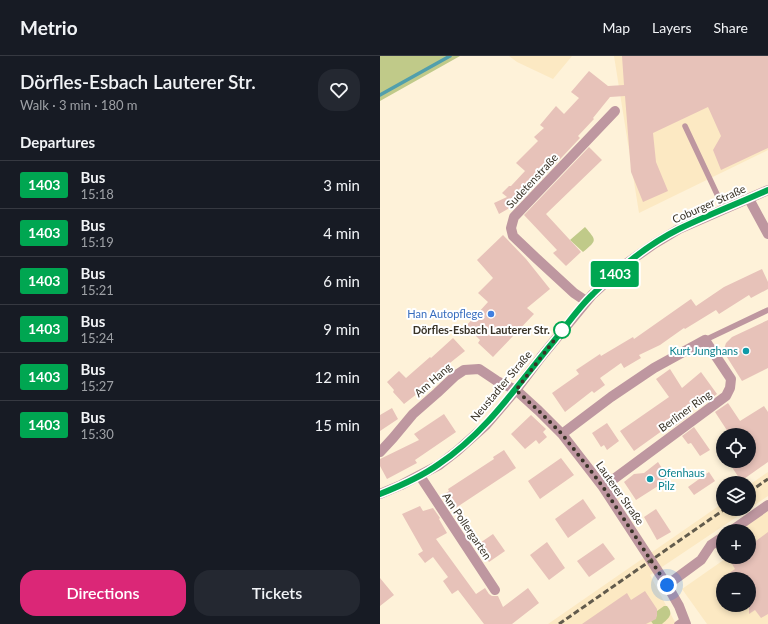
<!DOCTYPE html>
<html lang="en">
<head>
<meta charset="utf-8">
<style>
  :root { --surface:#171b24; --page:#242831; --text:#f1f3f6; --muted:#9ea1a6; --line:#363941; --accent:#db2777 }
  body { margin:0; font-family:Lato,sans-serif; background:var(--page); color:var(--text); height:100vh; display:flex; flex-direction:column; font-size:15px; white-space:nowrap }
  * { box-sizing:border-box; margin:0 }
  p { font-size:13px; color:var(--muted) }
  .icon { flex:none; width:22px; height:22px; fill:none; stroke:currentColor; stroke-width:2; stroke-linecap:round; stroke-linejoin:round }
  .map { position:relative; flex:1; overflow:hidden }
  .panel { display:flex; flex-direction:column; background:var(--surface); width:380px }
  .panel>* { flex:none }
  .badge { padding:0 8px; border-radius:3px; font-size:14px; line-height:26px }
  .tools { position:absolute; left:336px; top:372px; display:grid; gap:8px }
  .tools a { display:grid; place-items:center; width:40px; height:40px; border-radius:50%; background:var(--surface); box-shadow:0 2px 6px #0003; font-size:20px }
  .you { position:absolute; width:20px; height:20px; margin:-10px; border:3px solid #fff; border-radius:50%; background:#1a73e8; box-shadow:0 0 0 6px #1a73e833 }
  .map>.badge { position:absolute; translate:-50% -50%; box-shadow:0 0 0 2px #fff }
  h2 { padding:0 20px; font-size:15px; line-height:36px }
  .round { display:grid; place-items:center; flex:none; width:42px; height:42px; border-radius:16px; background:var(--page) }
  .summary { display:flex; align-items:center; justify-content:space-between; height:68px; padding:0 20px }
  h1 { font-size:19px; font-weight:600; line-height:30px }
  .primary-button { display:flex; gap:8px; margin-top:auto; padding:8px 20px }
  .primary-button a { flex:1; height:46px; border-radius:16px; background:var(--accent); color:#fff; font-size:16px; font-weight:600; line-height:46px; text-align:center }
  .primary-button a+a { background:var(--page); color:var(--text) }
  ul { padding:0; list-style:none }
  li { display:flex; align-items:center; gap:12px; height:48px; padding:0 20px; border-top:1px solid var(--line) }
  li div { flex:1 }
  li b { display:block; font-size:15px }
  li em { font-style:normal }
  li .badge { min-width:44px; font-weight:700; text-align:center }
  header { display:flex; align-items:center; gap:24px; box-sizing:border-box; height:56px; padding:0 20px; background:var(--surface); border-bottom:1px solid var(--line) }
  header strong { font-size:19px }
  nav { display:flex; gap:22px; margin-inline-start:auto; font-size:14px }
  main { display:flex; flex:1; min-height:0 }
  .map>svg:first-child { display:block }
</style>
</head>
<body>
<header>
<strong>Metrio</strong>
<nav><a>Map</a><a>Layers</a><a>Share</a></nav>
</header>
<main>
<section class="panel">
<div class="summary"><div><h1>Dörfles-Esbach Lauterer Str.</h1><p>Walk · 3 min · 180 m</p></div><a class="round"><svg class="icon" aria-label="heart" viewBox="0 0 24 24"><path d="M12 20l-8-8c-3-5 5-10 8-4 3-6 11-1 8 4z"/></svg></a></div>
<h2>Departures</h2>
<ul>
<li><span class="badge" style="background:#00a651;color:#fff">1403</span><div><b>Bus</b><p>15:18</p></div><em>3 min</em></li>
<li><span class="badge" style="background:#00a651;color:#fff">1403</span><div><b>Bus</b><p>15:19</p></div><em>4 min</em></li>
<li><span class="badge" style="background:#00a651;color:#fff">1403</span><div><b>Bus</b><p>15:21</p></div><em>6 min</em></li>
<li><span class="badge" style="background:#00a651;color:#fff">1403</span><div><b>Bus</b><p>15:24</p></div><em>9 min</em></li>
<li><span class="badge" style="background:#00a651;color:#fff">1403</span><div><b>Bus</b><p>15:27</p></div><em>12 min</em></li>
<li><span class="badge" style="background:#00a651;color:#fff">1403</span><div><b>Bus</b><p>15:30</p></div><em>15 min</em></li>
</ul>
<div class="primary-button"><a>Directions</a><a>Tickets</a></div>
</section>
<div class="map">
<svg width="388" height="568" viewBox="0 0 388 568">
  <rect width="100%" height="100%" fill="#fef2d9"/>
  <path fill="#fce9c3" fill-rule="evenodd" d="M129,0H192L173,23L137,6Z
    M234,0H388V94L259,157Z
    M388,416V440L270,519L296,568H168L343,447V453H369V429Z
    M388,455V568H327L302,533L345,503L344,501H369V475H359ZM343,523H369V549H343Z"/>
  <path fill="#c0ca89" d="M0,0H80L0,45Z
    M205,171C217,185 217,184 203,196L190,184Z
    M284,550H287C294,558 289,562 282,568H273L271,565C276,562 277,561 277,555Z"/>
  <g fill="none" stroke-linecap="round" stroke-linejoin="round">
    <path stroke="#519fac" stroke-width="3.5" d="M0,39L70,0"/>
  </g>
  <path fill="#e7c2b9" d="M242,0H388V92L341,114L333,94L341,80L328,51L273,77L276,106L288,135L263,146L251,116L245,40L230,41L213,62L214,63L198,80L200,82L136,150L135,149L119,158L114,147L127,141L122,137L129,130H131L145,115L136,107L158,85L154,81L164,72L160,69L176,50L184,58L199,42L191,36L209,15L228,30L244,29Z
    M209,91L222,104L166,158L201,196L186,210L173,197L177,194L144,159Z
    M123,179L146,203L170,233L147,252L154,258L113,301L98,287L100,284L86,270L108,246L98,237L113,222L97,204Z
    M382,213L388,226V233L371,242L369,239L339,258L336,254L305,273L304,272L280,289L259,299L261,302L244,312L241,307L220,322L225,329L214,337L212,335L185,356L172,337L199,318L196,314L220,298L221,300L253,281L254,283L311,243L316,250L344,231Z
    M388,264V312L362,325L345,298L344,293L346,287L352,281Z
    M73,282L85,295L61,314L62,315L37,336L38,337L24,348L13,336L14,334L7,326L19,315L26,322L50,301L51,302Z
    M290,313L302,332L321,316L337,338L328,345L326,342L304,357L307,361L295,370L293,367L254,395L240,375L289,341L276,323Z
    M348,347L360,365L384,350L388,356V406L361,425L348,405H369V379H350L335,356Z
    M12,352L18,363L0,375V359Z
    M64,358L76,376L35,404L37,407L7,423L0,410V403L39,384L34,378Z
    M151,359L166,373L163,376L167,381L159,388L156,384L145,393L131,378Z
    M227,367L239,385L227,394L224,389L221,391L212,377Z
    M314,371L330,394L320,400L311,387L308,388L302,380Z
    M124,394L136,412L71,455L62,440L69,435L68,433L114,403L113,401Z
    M181,402L194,419L160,443L148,425Z
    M278,406L289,423L256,444L244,426L254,418L264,417Z
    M329,416L335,425L314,439L308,431Z
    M203,443L216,462L188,482L175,463Z
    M40,450L43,455L53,452L60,462L59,463L67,477L56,483L96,538L105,532L109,538L112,540H118L123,551L148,532L159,547L132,568H104L78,534L72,538L63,525L68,521L53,501L45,507L38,498L43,495L22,458Z
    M276,453L291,476L277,484L264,461Z
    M388,476V558L381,562L375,554L369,558V523H340L355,513L348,501H369V490Z
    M113,478L125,495L109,506L97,489Z
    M167,486L185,512L169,524L150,499Z
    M223,487L235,503L209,521L197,505Z
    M0,522L14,539L0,550Z
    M265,535L277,553V559L276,563L266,568H202L247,537L251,544Z"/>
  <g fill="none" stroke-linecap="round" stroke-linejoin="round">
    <path stroke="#be97a0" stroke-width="5.5" d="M305,70L344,153
      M325,284L388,254
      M297,568L304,563"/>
    <path stroke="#be97a0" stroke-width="10" d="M369,143L388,178
      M206,245L194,237L156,202L133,180L131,172L134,161L235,55
      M182,378L231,341L274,312L325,284L351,323L350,332L346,340L223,431
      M0,396L13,382L33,358L57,337L75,320L84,314L99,313L117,325L136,334L159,355L182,378L223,431L287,529L299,550L306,568
      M40,420L115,534
      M351,475L388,449
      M287,529L321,504L331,489L343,481"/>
    <path stroke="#be97a0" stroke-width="10" d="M0,438L21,429L59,409L77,395L106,369L136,334L161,301L212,239L247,207L274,188L299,173L388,134"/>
    <path stroke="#625b4c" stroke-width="3" stroke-dasharray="6 3" stroke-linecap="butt" d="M369,436L388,423
      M179,568L345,453"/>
  </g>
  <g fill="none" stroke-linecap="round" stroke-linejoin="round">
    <defs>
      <path id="line" d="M0,438C20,430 41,421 59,408C107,376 138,328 174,285C187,269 198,252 213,238C238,213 267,189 299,173C328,159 359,147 388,134"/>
    </defs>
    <use href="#line" stroke="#fff" stroke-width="9"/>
    <use href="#line" stroke="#00a651" stroke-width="6"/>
    <path stroke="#393327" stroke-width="4" stroke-dasharray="0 7.2" d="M182,274L136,334L159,355L182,378L211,415L223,431L287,529"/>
  </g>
  <circle fill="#3f7fe0" stroke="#fff" stroke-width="1.5" cx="111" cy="258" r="4"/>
  <circle fill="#fff" stroke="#00a651" stroke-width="2" cx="182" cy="274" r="8"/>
  <g fill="#0f9aa8" stroke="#fff" stroke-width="1.5">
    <circle cx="366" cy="295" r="4"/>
    <circle cx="270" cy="423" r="4"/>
  </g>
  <g text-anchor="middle" stroke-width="4" stroke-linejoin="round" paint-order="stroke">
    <g font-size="11" fill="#393327" stroke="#fff">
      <text transform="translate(152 125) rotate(-47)" y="4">Sudetenstraße</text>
      <text transform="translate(329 148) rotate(-24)" y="4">Coburger Straße</text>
      <text transform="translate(53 324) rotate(-41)" y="4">Am Hang</text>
      <text transform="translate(121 330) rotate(-50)" y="4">Neustadter Straße</text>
      <text transform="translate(305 355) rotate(-36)" y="4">Berliner Ring</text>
      <text transform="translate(240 437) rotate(55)" y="4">Lauterer Straße</text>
      <text transform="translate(87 470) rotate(56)" y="4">Am Pollergarten</text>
    </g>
    <g font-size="11" fill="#366cbe" stroke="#fff" text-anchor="end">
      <text x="103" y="262">Han Autopflege</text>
    </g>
    <g font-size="11" font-weight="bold" fill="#393327" stroke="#fff" text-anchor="end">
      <text x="170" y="278">Dörfles-Esbach Lauterer Str.</text>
    </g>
    <g font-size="11" fill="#0d838f" stroke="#fff" text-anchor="end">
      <text x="358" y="299">Kurt Junghans</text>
      <text x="278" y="421" text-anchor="start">Ofenhaus<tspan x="278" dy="13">Pilz</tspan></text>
    </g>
  </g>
</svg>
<div class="tools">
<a><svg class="icon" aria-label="locate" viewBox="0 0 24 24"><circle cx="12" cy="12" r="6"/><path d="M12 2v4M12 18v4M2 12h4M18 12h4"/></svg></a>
<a><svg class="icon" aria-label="layers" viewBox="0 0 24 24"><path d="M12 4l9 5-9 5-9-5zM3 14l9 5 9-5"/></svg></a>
<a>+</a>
<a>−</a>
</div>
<div class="you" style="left:287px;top:529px"></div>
<b class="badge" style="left:235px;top:218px;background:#00a651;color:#fff">1403</b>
</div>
</main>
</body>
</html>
